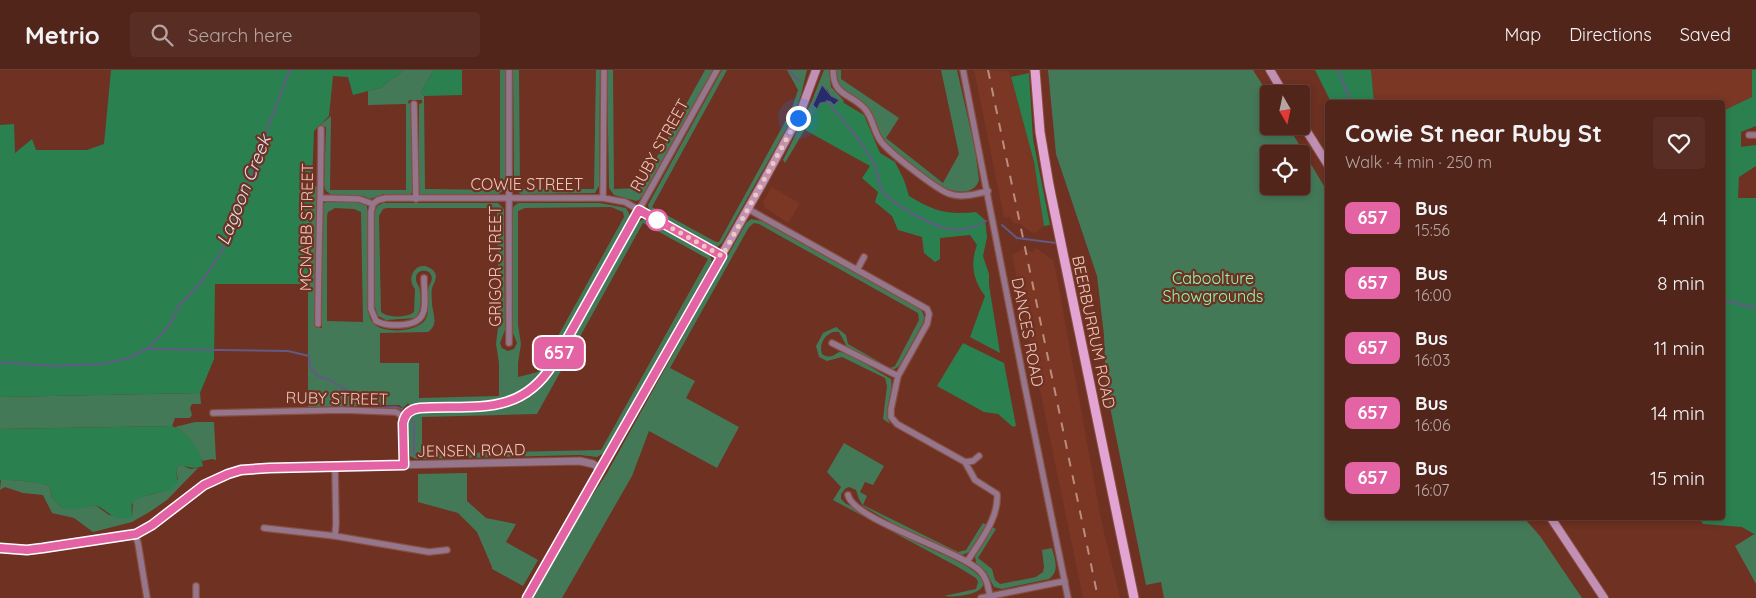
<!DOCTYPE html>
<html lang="en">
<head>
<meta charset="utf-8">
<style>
  :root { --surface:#52251a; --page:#582d23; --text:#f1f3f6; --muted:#b5a5a2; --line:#684239 }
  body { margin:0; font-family:Quicksand,sans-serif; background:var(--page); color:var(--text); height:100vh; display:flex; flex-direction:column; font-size:19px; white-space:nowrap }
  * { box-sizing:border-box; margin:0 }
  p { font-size:16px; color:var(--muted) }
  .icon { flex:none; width:28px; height:28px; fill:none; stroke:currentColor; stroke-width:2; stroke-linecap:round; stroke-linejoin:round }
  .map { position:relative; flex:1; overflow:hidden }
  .drawer { position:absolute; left:1325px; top:30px; width:400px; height:420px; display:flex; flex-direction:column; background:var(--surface); border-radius:5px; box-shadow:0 2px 8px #0003,0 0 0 1px var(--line) }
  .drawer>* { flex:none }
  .badge { padding:0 10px; border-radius:8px; font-size:18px; line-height:32px }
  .needle { width:32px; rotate:171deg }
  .tools { position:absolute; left:1260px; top:15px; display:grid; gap:10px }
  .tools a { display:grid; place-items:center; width:50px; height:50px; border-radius:5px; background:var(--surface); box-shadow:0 2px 8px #0003,0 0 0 1px var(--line); font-size:25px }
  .you { position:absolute; width:25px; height:25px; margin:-12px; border:4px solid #fff; border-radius:50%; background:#1a73e8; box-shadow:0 0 0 8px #1a73e833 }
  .map>.badge { position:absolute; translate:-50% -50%; box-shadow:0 0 0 2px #fff }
  .round { display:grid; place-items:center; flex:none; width:52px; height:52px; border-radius:5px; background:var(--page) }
  .head { display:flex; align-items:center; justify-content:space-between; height:85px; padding:0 20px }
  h1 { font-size:24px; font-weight:700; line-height:38px }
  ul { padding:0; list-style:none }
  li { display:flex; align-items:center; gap:15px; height:65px; padding:0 20px }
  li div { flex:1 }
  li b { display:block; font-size:19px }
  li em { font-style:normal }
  li .badge { min-width:55px; font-weight:700; text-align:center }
  header { display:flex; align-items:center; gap:30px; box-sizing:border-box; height:70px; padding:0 25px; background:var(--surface); border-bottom:1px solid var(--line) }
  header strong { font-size:24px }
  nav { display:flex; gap:28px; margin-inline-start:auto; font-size:18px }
  .search { width:350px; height:45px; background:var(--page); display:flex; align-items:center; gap:12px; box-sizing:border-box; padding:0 18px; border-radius:5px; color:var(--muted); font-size:19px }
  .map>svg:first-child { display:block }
</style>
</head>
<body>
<header>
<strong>Metrio</strong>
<div class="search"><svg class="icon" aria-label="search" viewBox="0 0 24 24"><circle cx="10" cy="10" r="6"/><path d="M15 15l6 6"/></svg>Search here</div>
<nav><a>Map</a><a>Directions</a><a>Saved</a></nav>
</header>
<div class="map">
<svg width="1756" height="528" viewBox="0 0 1756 528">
  <rect width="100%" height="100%" fill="#6e3122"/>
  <path fill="#7b3624" d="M974,0L1009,1L1034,92L1044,156L1034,164L1018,153L1014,154L1010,147L1004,148Z
    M1371,0H1752V48L1723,72L1722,32H1374Z
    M771,117L800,133L788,153L764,137L763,132Z
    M1034,178L1038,179L1054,191L1101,449L1120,528H1083L1012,185L1023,179L1033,182Z"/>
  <path fill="#447958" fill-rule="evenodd" d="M404,0H434L421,22L424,26L425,119L500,120V0H505L506,116L503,121L498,124H420L418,120L419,105V34L422,33V30H409L408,33L412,34L413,122L410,124H384L370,129L363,126H333L326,121L324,116L326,57L319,56L331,46L330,120H406V34L368,35V21L380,18Z
    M513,0H519L520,119H594L596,0H600L599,116L595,123L521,124L516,121L514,115Z
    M607,0H613L614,119L640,118L705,0H713L643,125L639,130L636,131L614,125L609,118Z
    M722,0H727L652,137L716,172H719L791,41L798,20L787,0H807L801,25L793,47L722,173L716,178L652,142L649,139L648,135Z
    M824,0H829L831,17L844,31L843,33L831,26L827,19L813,35L817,39L785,93L783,90L811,33Z
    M836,0H841V9L899,48L886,68L943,113L959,84L941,0H957L975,79L979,110C974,127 952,122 940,116C925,105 892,83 883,70C876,60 876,47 868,39C853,22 838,29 836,0Z
    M1048,0H1253L1269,25V56H1288L1327,121L1328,448H1524L1540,466L1582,528H1164L1161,512L1146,515L1106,317L1104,265L1097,206L1056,84ZM1269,84H1301V116H1269Z
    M320,116L317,148L316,258H322V145L323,134L326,132H360L367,136L368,240C369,245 370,250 374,254C384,264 417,262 425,250C431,241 426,229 428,219C430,212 435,209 429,202C423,199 415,201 416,210C416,212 418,215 419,217C422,226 421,241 416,248L386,250L378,246L375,237V142L377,136L383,133H498L504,139L505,260L500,273L502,278L508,281L514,279L517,273L512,261V140L514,136L518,133H600L626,138L629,143L630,147L545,300C516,341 462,332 417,333L410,336L408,333L403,338L399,335L308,337V214L312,117ZM611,137L623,142L624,147L538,302L518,307V293L521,274L518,255V141L525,138ZM335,138L354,139L361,142L363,252L327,251V146L328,142ZM387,138H491L497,141L499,249L496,274L499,293V326L419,328V293H380V263L428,262C439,254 433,245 432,234C432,230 431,222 432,218C435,211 440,204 430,198C417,190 405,207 415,219L414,242C407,248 388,248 381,242L379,146L383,139Z
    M644,149L706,182L710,185L712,192L604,383L597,387L580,385L416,389L410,386L408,354L410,348L415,344C425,341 436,342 446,342C494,341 522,345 554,303L638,152ZM643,153L708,189L601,380L422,384V347L537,344Z
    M751,149L762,151L920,239C924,243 925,247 923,253L899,296L893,300L887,299L847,277L839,262C828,260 818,272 822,284C829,289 833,286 839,282L847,283L891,309C894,325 882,339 890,354L883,349L887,316L885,308L842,287L827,291L819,287L816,276L823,263L836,257L846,265L848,274L890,298L895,296L919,250L918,243L759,154L754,153L749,157L670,298L695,311L686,328L739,357L717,398L649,361L632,406L562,528H533L588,432L607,403L746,153Z
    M200,323L201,334H192L190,338L192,345L190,348H175L172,356L0,359V327Z
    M195,352H214L216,390L212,389L202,391C196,377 189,364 175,357Z
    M844,373L884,396L873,415L865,412L860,422L867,426L863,435L958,482L966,480L983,453L987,455L969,482L960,486L899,457L863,436L859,429L856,420L849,417L846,418L841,424V429L845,433C869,447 892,461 916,472C934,481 963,491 977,504C999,523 956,528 944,526L976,519L978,512L976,508L958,497L833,430L841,417L827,402Z
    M182,395L190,399L198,398L167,430L151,441L132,452L93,462L74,448L52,443L43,425L23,423L5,417L0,420L1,409C17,411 33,411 49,415L52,427L61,437L72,439L95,435L109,445L132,447L133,432L138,428L163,421L178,409L176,401L178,396Z
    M467,403V431L486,448L516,454L506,472L538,490L523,516L492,499V497L477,462L458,443L418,432V404Z
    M992,457L996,459L978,488L992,499L995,510L1000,514L1036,507L1043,502L1044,497L1042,480L1052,478C1055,490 1060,501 1049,509L1002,519L994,517L986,502L976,493L975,486Z
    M1756,463V514L1735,476Z"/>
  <path fill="#2b8050" d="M111,0H404L380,18L353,25L348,7L333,6L329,46L314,61L308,214H215L214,289L200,323L0,327V55L14,54L15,83L32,69L36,80H87L104,74Z
    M434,0H462V25L424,26L421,22Z
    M1315,0H1371L1374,32H1331Z
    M1752,0H1756V56L1741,62V77L1756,75V96L1739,107L1738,128H1756V463L1754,464L1742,457L1703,454L1699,448H1722L1723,41L1752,27Z
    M1029,3L1033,69L1050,155L1044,156L1034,92L1011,7Z
    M839,30L864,45L880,83L895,92L904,110L909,126C934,141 946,145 976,142L985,150L987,167L983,186L989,204V215L1000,283L970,267L985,226C973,210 970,194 977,175L970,165L940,168V189L935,192L924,183L922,167L898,160L892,146L875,132L878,122L862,108L870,96L805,60L820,33L830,31L837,33Z
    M963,273L1004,293L1016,356L1013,357L998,344L984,342L937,316Z
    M172,356C188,362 200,379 203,396C190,401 187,394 178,396L176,401L178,413L171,420C163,421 135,427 132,434C131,438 132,443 132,447C112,453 111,441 95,435L72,440L61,437L52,427L49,415L24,411L0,410V359Z"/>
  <path fill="#262b6c" stroke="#625a85" d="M822,15L831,26L839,30L834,35L830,31L820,33L817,39L813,35Z"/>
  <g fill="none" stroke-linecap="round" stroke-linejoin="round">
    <path stroke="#625a85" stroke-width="2" d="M789,0L799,11
      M1338,0L1351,32
      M827,31C842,50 865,74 875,96C879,104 878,115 883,122C894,135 940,161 957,160C968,159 977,156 986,151
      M1002,155L1017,168L1056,173
      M1722,230L1756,238
      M150,279L288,281L309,286L310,297L318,306L332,311L377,338L396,337L402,339
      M0,292L53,296L102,294L131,287L148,278L169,256L179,236L203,210L220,184L232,161L269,54L290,0
      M412,349L414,353V384"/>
    <defs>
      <path id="minor" d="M833,0C833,27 851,23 865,39C873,48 873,60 880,70C887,81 937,120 950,124C962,128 976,124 988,121
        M963,0L1025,317L1068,528
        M414,34L416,129
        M1749,65H1756
        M321,128L359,129L373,134
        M603,128L604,0
        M373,134L378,130L386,128H603L625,132L639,140L722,186
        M373,134L371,142V239L376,251C384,255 390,255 399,255C432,254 424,233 424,208
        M748,139L927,239L929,244L927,254L898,306L891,339V347L897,354L965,392L973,391L979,386
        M857,200L864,187
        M318,254C318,189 321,125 321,59
        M509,273V0
        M832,273L898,306
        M213,343L342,340L396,342L404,347
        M965,392L975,410L997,424C999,449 979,472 967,492
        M404,395L403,353C405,343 411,339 420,338C475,335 519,348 553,294L717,0
        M335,396L336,454L335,466
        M848,425C853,450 959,480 980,501C987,508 988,517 990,526
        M264,458L335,466L429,482L447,480
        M135,464L138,473L147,528
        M196,516V528
        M981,528L1065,511"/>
      <path id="tertiary" d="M0,478L27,480L43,478L135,464L152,455L203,415L228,404L254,398L580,391L593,394L601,399"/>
      <path id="secondary" d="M1270,0L1284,24
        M1301,52L1328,95
        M1551,448L1604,528
        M527,528L762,114L799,46L816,0"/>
      <path id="primary" d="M1035,0L1040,62L1049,115L1134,528"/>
    </defs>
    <use href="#minor" stroke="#884f41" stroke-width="8"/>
    <use href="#tertiary" stroke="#884f41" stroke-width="9"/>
    <use href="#secondary" stroke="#884f41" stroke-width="10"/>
    <use href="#primary" stroke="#884f41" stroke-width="11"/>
    <use href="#minor" stroke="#95768d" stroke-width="5.5"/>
    <use href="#tertiary" stroke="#95768d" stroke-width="7"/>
    <use href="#secondary" stroke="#c090b5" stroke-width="8"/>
    <use href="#primary" stroke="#e1a4d3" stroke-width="9"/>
    <path stroke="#bb8c80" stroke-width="2" stroke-dasharray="9 9" stroke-linecap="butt" d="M988,0L1098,528"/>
  </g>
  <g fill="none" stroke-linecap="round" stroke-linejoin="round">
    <defs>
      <path id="line" d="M0,478L27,480L43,478L136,464L152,455L204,415L228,404L241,400L269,398L404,395L403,353C405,343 411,339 420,338C475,335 520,347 553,294L639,140L722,186L527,528"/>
    </defs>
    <use href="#line" stroke="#fff" stroke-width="11"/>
    <use href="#line" stroke="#e463a4" stroke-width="8"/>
    <path stroke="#eec8be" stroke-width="5" stroke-dasharray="0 9" d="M657,150L722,186L798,48"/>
  </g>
  <circle fill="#fff" stroke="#e463a4" stroke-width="2.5" cx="657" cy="150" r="10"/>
  <g text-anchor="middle" stroke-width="4.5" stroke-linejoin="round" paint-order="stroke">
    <g font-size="16" fill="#eec8be" stroke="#6e3122">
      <text transform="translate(659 75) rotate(-61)" y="6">RUBY STREET</text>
      <text x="527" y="120">COWIE STREET</text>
      <text transform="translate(306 157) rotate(-89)" y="6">MCNABB STREET</text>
      <text transform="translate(495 196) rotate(-90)" y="6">GRIGOR STREET</text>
      <text transform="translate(1028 262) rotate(79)" y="6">DANCES ROAD</text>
      <text transform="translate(1094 262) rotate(78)" y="6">BEERBURRUM ROAD</text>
      <text transform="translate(337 328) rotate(1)" y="6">RUBY STREET</text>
      <text transform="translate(471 380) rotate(-1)" y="6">JENSEN ROAD</text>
    </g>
    <g font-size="16" fill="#8af9b4" stroke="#6e3122">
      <text x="1213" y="214">Caboolture<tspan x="1213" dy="18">Showgrounds</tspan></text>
    </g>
    <g font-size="18" font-style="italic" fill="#dce1f5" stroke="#6e3122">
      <text transform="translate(244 120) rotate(-68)" y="6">Lagoon Creek</text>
    </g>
  </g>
</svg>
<div class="tools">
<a><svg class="needle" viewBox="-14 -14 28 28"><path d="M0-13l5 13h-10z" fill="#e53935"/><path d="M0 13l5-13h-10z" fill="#b5a5a2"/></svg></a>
<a><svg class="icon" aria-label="locate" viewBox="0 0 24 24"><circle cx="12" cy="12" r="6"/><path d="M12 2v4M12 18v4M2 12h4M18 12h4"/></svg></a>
</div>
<div class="you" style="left:798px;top:48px"></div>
<b class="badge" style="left:559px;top:283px;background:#e463a4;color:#fff">657</b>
<section class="drawer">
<div class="head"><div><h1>Cowie St near Ruby St</h1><p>Walk · 4 min · 250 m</p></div><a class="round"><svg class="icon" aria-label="heart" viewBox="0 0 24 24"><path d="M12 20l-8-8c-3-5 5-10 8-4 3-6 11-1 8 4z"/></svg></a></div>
<ul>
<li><span class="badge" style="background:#e463a4;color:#fff">657</span><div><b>Bus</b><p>15:56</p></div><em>4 min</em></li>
<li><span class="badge" style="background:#e463a4;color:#fff">657</span><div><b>Bus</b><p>16:00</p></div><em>8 min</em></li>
<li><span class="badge" style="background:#e463a4;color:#fff">657</span><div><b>Bus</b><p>16:03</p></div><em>11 min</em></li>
<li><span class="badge" style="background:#e463a4;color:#fff">657</span><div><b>Bus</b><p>16:06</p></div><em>14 min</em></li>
<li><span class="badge" style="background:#e463a4;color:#fff">657</span><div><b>Bus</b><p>16:07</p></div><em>15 min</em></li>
</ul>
</section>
</div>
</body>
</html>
